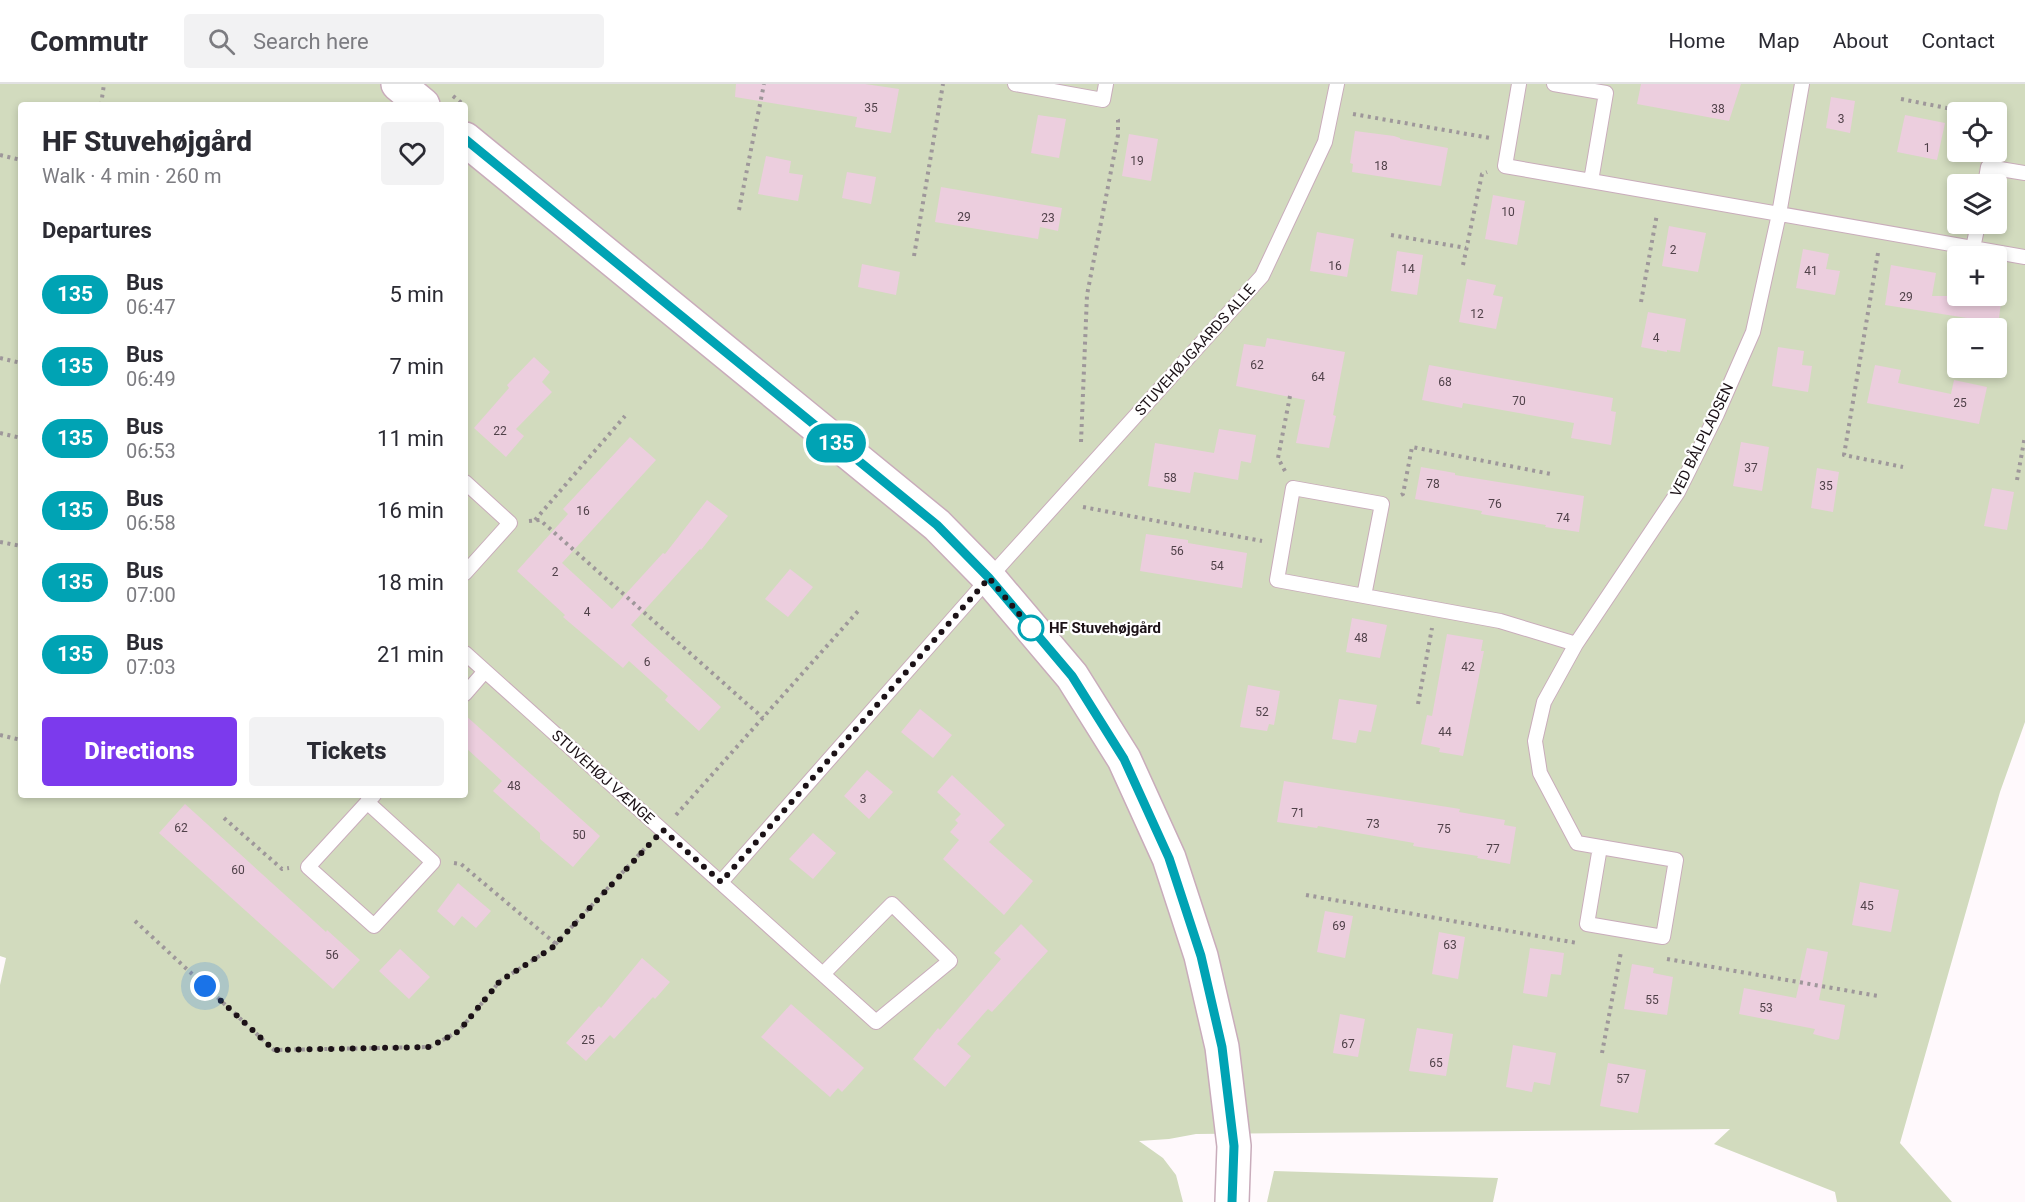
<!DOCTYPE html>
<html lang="en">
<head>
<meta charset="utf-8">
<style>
  :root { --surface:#fff; --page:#f2f2f3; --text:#2b2b33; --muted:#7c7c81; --line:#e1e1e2; --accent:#7c3aed }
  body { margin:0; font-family:Roboto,sans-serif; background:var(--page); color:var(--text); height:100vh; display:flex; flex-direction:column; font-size:22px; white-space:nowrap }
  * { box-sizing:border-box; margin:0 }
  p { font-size:20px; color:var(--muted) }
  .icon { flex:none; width:33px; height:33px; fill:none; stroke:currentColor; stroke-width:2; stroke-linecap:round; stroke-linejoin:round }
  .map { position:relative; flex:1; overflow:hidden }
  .sheet { position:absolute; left:18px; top:18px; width:450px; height:696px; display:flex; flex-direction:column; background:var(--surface); border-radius:6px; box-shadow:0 3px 9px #0003 }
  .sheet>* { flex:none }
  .badge { padding:0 12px; border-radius:20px; font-size:21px; line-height:39px }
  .fabs { position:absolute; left:1947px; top:18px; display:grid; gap:12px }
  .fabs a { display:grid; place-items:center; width:60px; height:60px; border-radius:6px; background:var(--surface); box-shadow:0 3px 9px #0003; font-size:30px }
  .you { position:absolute; width:30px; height:30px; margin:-15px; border:4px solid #fff; border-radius:50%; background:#1a73e8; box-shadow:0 0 0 9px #1a73e833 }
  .map>.badge { position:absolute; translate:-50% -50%; box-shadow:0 0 0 3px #fff }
  h2 { padding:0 24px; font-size:22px; line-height:54px }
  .round { display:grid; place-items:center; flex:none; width:63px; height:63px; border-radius:6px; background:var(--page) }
  .overview { display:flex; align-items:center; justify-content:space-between; height:102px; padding:0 24px }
  h1 { font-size:28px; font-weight:800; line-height:45px }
  .button { display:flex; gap:12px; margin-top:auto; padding:12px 24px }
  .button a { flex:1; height:69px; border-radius:6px; background:var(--accent); color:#fff; font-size:24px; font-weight:800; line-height:69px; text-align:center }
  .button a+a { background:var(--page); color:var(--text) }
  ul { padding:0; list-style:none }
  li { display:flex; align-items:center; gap:18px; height:72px; padding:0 24px }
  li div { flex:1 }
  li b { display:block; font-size:22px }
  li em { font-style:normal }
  li .badge { min-width:66px; font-weight:700; text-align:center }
  header { display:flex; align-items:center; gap:36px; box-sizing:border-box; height:84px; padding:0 30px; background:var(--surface); border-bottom:2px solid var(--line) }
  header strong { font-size:28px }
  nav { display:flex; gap:33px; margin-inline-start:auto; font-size:21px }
  .search { width:420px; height:54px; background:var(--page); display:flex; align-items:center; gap:15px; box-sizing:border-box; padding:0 21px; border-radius:6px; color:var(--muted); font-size:22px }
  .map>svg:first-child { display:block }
</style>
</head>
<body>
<header>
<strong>Commutr</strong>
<div class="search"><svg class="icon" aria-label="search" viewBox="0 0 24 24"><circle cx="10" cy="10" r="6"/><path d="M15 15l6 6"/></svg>Search here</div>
<nav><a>Home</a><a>Map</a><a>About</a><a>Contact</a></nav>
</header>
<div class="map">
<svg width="2025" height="1118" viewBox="0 0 2025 1118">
  <rect width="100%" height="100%" fill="#fff9fc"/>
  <path fill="#d2dbbe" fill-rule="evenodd" d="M0,0H2025V638L2000,708L1900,1059L1952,1118H1837L1835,1108L1714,1060L1730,1045L1196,1050L1169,1055L1139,1057L1163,1074L1176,1091L1183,1118H0V901L6,874L0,872ZM21,21H465V711H21ZM1958,28H1996V68H1958ZM1958,100H1996V140H1958ZM1958,172H1996V212H1958ZM1958,244H1996V284H1958Z
    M1274,1087L1498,1094L1493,1118H1267Z"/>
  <path fill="#eccede" d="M736,0H865L899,5L891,49L855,43L857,33L735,13Z
    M1641,0H1741L1729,37L1637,20Z
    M1831,13L1855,17L1850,49L1826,44Z
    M1038,31L1066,35L1059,74L1031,69Z
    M1905,31L1945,39L1937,76L1897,68Z
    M1355,47L1394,52L1400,54V55L1448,64L1441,102L1352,88L1353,80L1350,79Z
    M1129,50L1158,55L1151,97L1122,92Z
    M766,72L791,77L789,89L803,91L798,117L758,110Z
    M847,88L876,93L871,120L842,114Z
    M941,103L1062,124L1058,147L1040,143L1038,155L935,138Z
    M1493,111L1525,117L1517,161L1485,155Z
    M1669,142L1706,149L1698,188L1662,182Z
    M1317,148L1354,155L1347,193L1310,187Z
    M1803,165L1829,170L1826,185L1840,187L1835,211L1796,204Z
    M1397,167L1423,171L1417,211L1391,207Z
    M862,180L900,188L896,211L858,203Z
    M1891,181L1936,189L1932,212H2002L1998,241L1967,238V234L1885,221Z
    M1467,195L1496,201L1493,211L1503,213L1496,245L1459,238Z
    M1648,228L1686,235L1680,268L1667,266V268L1641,263Z
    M1267,254L1345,268L1333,331L1336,332L1329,364L1296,359L1305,316L1236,302L1244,260L1265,263Z
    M1778,263L1804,267L1802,281L1812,282L1808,308L1772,302Z
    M534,273L550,288L542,298L552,308L516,345L524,352L506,373L474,344L509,304L507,301Z
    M1429,281L1613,314L1611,327L1616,328L1611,361L1571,354L1574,339L1463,319L1462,324L1422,316Z
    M1875,281L1901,286L1898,299L1951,310L1954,296L1987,303L1979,340L1867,319Z
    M1219,345L1256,351L1251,379L1241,377L1238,396L1194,388L1190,409L1148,402L1155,359L1214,369Z
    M630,353L656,376L562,479L612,525L663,469L665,470L707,416L728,432L701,466L700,465L631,541L721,623L699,647L665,616L668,612L629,577L623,584L563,533L565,531L517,487L568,430L563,425Z
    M1741,358L1769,363L1762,407L1733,402Z
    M1421,383L1455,389V391L1584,412L1579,448L1545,443L1546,441L1481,430L1482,427L1415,415Z
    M1817,384L1839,388L1833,428L1811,424Z
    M1992,404L2014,408L2007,446L1984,442Z
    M1146,450L1188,456V459L1247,469L1242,504L1140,487Z
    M790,485L813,503L788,533L765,515Z
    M1352,534L1387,541L1380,574L1346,568Z
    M1447,550L1483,556L1481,567H1484L1463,672L1439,668L1440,664L1421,660L1427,631L1432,632Z
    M1248,601L1280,607L1274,641L1269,640L1267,647L1240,643Z
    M1339,615L1377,621L1371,648L1359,646L1356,659L1332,655Z
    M920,625L952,651L933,674L901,648Z
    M465,631L600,752L573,783L540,755V749L493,707L502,697L465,663Z
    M867,686L893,708L869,735L844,712Z
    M952,691L1005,741L989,758L1033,797L1004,831L943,775L959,756L950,748L958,739L955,736L961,730L937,708Z
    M1284,697L1460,725L1459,728L1505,736L1504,741L1516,743L1510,780L1477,774L1478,772L1413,762L1414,759L1318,742L1317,744L1277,738Z
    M185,720L326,848L327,846L360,876L333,905L159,749Z
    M813,749L836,769L813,795L789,775Z
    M1860,798L1899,806L1891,848L1852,841Z
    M458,799L491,827L476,844L462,832L454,842L437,827Z
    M1325,827L1353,832L1345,874L1317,868Z
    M1021,840L1048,867L992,928L988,925L957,960L971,972L945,1003L913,975L938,944L940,946L1001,875L994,869Z
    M1439,848L1465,853L1458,895L1432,890Z
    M1530,864L1564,869L1561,891L1551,890L1547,913L1523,909Z
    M1807,864L1828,868L1819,916L1845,921L1839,955L1836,956L1813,950L1815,945L1739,930L1744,904L1796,914Z
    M400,865L430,893L409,915L379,887Z
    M642,874L670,898L655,915L653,913L614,955L610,951L586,977L566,959L599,922L601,924Z
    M1632,880L1654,884L1653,889L1673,893L1667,931L1624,925Z
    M791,920L864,984L842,1008L838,1004L830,1013L761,953Z
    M1340,930L1365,935L1358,973L1333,969Z
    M1417,944L1453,950L1446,992L1409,987Z
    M1513,961L1556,969L1550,1001L1534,998L1532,1008L1506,1003Z
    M1608,979L1646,986L1638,1029L1600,1022Z"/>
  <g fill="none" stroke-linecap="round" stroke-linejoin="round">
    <defs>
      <path id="service" d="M1015,0L1103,16L1106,0
        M1519,0L1505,82L1591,97L1606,9L1554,0
        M1591,97L2025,173
        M1985,100L1988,83L2025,89
        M1973,164L1978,140
        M465,398L510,439L465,489
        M1364,512L1277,496L1293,404L1382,420L1364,512L1500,537L1576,560
        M465,569C602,692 739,815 876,938L950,877L892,820L823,890
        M465,610L485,587
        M367,718L433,778L374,842L308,783L374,711
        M1600,763L1587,840L1663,853L1676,776L1577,759L1540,689L1535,657L1544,618L1576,560L1678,408L1717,330L1753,248L1779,130L1802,0
        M721,798L989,494L1262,192L1325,58L1337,0"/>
      <path id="tertiary" d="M398,0L423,21
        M465,55L937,441L989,494L1072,592L1124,675L1169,774L1201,872L1222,963L1234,1062L1232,1118"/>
    </defs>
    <use href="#service" stroke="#c9acbb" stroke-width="16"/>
    <use href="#tertiary" stroke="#c9acbb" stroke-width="36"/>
    <path stroke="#9e979a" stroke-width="4" stroke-dasharray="3 4.5" stroke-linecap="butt" d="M453,12L464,21
      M1901,15L1967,28
      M101,21L104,0
      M1353,30L1490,54
      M0,71L21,76
      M739,126L764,0
      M1391,151L1466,164
      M1878,169L1844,371L1903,383
      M914,172L943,0
      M1463,181L1482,90L1487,88
      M1641,218L1657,130
      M0,274L21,279
      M0,349L21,354
      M1081,358L1087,211L1118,51V36L1116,33
      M1285,387L1278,374L1290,312
      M2017,396L2025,352
      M1401,411L1403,410L1412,363L1551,390
      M1083,423L1262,457
      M535,436L625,332
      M529,437L540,436L763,634
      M0,458L21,462
      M1418,620L1432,544
      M0,651L21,656
      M676,731L859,526
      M224,734L282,785L289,784
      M454,779L461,780L556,860
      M1306,811L1577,859
      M135,837L274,966L430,963L459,947L500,897L552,864L648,761
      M1667,875L1878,912
      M1602,969L1621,868"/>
    <use href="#service" stroke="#fff" stroke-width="14"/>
    <use href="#tertiary" stroke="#fff" stroke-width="33"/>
  </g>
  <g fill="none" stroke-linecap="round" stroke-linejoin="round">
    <defs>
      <path id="line" d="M465,55L937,441L989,494L1072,592L1124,675L1169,774L1201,872L1222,963L1234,1062L1232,1118"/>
    </defs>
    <use href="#line" stroke="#fff" stroke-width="14"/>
    <use href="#line" stroke="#00a3b4" stroke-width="9"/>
    <path stroke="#1c1217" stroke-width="6" stroke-dasharray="0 10.8" d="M205,902L274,966L430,963L459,947L500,897L552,864L663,746L721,798L989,494L1031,544"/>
  </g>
  <circle fill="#fff" stroke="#00a3b4" stroke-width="3" cx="1031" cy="544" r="12"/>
  <g text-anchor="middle" stroke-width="4.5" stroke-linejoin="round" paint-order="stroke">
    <g font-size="12" fill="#504149">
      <text x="871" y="28">35</text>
      <text x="1718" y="29">38</text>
      <text x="1841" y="39">3</text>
      <text x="1927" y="68">1</text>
      <text x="1137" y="81">19</text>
      <text x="1381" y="86">18</text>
      <text x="1508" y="132">10</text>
      <text x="964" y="137">29</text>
      <text x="1048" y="138">23</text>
      <text x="1673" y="170">2</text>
      <text x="1335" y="186">16</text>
      <text x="1408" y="189">14</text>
      <text x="1811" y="191">41</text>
      <text x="1906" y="217">29</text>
      <text x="1477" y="234">12</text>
      <text x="1656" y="258">4</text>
      <text x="1257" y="285">62</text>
      <text x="1318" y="297">64</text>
      <text x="1445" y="302">68</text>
      <text x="1519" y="321">70</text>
      <text x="1960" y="323">25</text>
      <text x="500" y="351">22</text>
      <text x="1751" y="388">37</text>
      <text x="1170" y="398">58</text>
      <text x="1433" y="404">78</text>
      <text x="1826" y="406">35</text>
      <text x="1495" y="424">76</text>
      <text x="583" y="431">16</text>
      <text x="1563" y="438">74</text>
      <text x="1177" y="471">56</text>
      <text x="1217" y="486">54</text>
      <text x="555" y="492">2</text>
      <text x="587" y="532">4</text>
      <text x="1361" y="558">48</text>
      <text x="647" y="582">6</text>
      <text x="1468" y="587">42</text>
      <text x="1262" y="632">52</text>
      <text x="1445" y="652">44</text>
      <text x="514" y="706">48</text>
      <text x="863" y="719">3</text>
      <text x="1298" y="733">71</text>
      <text x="1373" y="744">73</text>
      <text x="181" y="748">62</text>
      <text x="1444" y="749">75</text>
      <text x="579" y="755">50</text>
      <text x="1493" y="769">77</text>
      <text x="238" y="790">60</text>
      <text x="1867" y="826">45</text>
      <text x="1339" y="846">69</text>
      <text x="1450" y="865">63</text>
      <text x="332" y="875">56</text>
      <text x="1652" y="920">55</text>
      <text x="1766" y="928">53</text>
      <text x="588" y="960">25</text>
      <text x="1348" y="964">67</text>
      <text x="1436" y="983">65</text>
      <text x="1623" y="999">57</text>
    </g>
    <g font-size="15" fill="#1c1217" stroke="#fff">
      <text transform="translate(1195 266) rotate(-48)" y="5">STUVEHØJGAARDS ALLE</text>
      <text transform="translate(1702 356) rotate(-64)" y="5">VED BÅLPLADSEN</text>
      <text transform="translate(603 693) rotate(42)" y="5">STUVEHØJ VÆNGE</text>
    </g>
    <g font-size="15" font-weight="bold" fill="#1c1217" stroke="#fff" text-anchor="start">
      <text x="1049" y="549">HF Stuvehøjgård</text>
    </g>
  </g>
</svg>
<div class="fabs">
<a><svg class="icon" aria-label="locate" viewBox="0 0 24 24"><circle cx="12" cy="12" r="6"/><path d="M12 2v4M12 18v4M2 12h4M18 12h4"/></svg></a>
<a><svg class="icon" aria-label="layers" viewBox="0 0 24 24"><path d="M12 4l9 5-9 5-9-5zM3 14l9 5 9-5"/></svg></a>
<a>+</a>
<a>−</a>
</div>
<div class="you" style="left:205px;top:902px"></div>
<b class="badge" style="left:836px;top:359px;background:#00a3b4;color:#fff">135</b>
<section class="sheet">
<div class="overview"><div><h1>HF Stuvehøjgård</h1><p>Walk · 4 min · 260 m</p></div><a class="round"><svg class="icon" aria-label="heart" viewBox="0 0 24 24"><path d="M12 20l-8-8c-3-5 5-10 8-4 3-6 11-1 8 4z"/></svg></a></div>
<h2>Departures</h2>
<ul>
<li><span class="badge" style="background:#00a3b4;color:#fff">135</span><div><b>Bus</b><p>06:47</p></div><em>5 min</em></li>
<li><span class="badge" style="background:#00a3b4;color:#fff">135</span><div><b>Bus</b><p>06:49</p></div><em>7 min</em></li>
<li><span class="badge" style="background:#00a3b4;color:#fff">135</span><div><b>Bus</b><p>06:53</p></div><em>11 min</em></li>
<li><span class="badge" style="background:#00a3b4;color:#fff">135</span><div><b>Bus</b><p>06:58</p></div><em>16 min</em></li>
<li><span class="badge" style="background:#00a3b4;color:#fff">135</span><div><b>Bus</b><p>07:00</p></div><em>18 min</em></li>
<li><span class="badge" style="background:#00a3b4;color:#fff">135</span><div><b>Bus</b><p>07:03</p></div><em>21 min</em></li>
</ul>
<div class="button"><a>Directions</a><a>Tickets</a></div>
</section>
</div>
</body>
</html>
